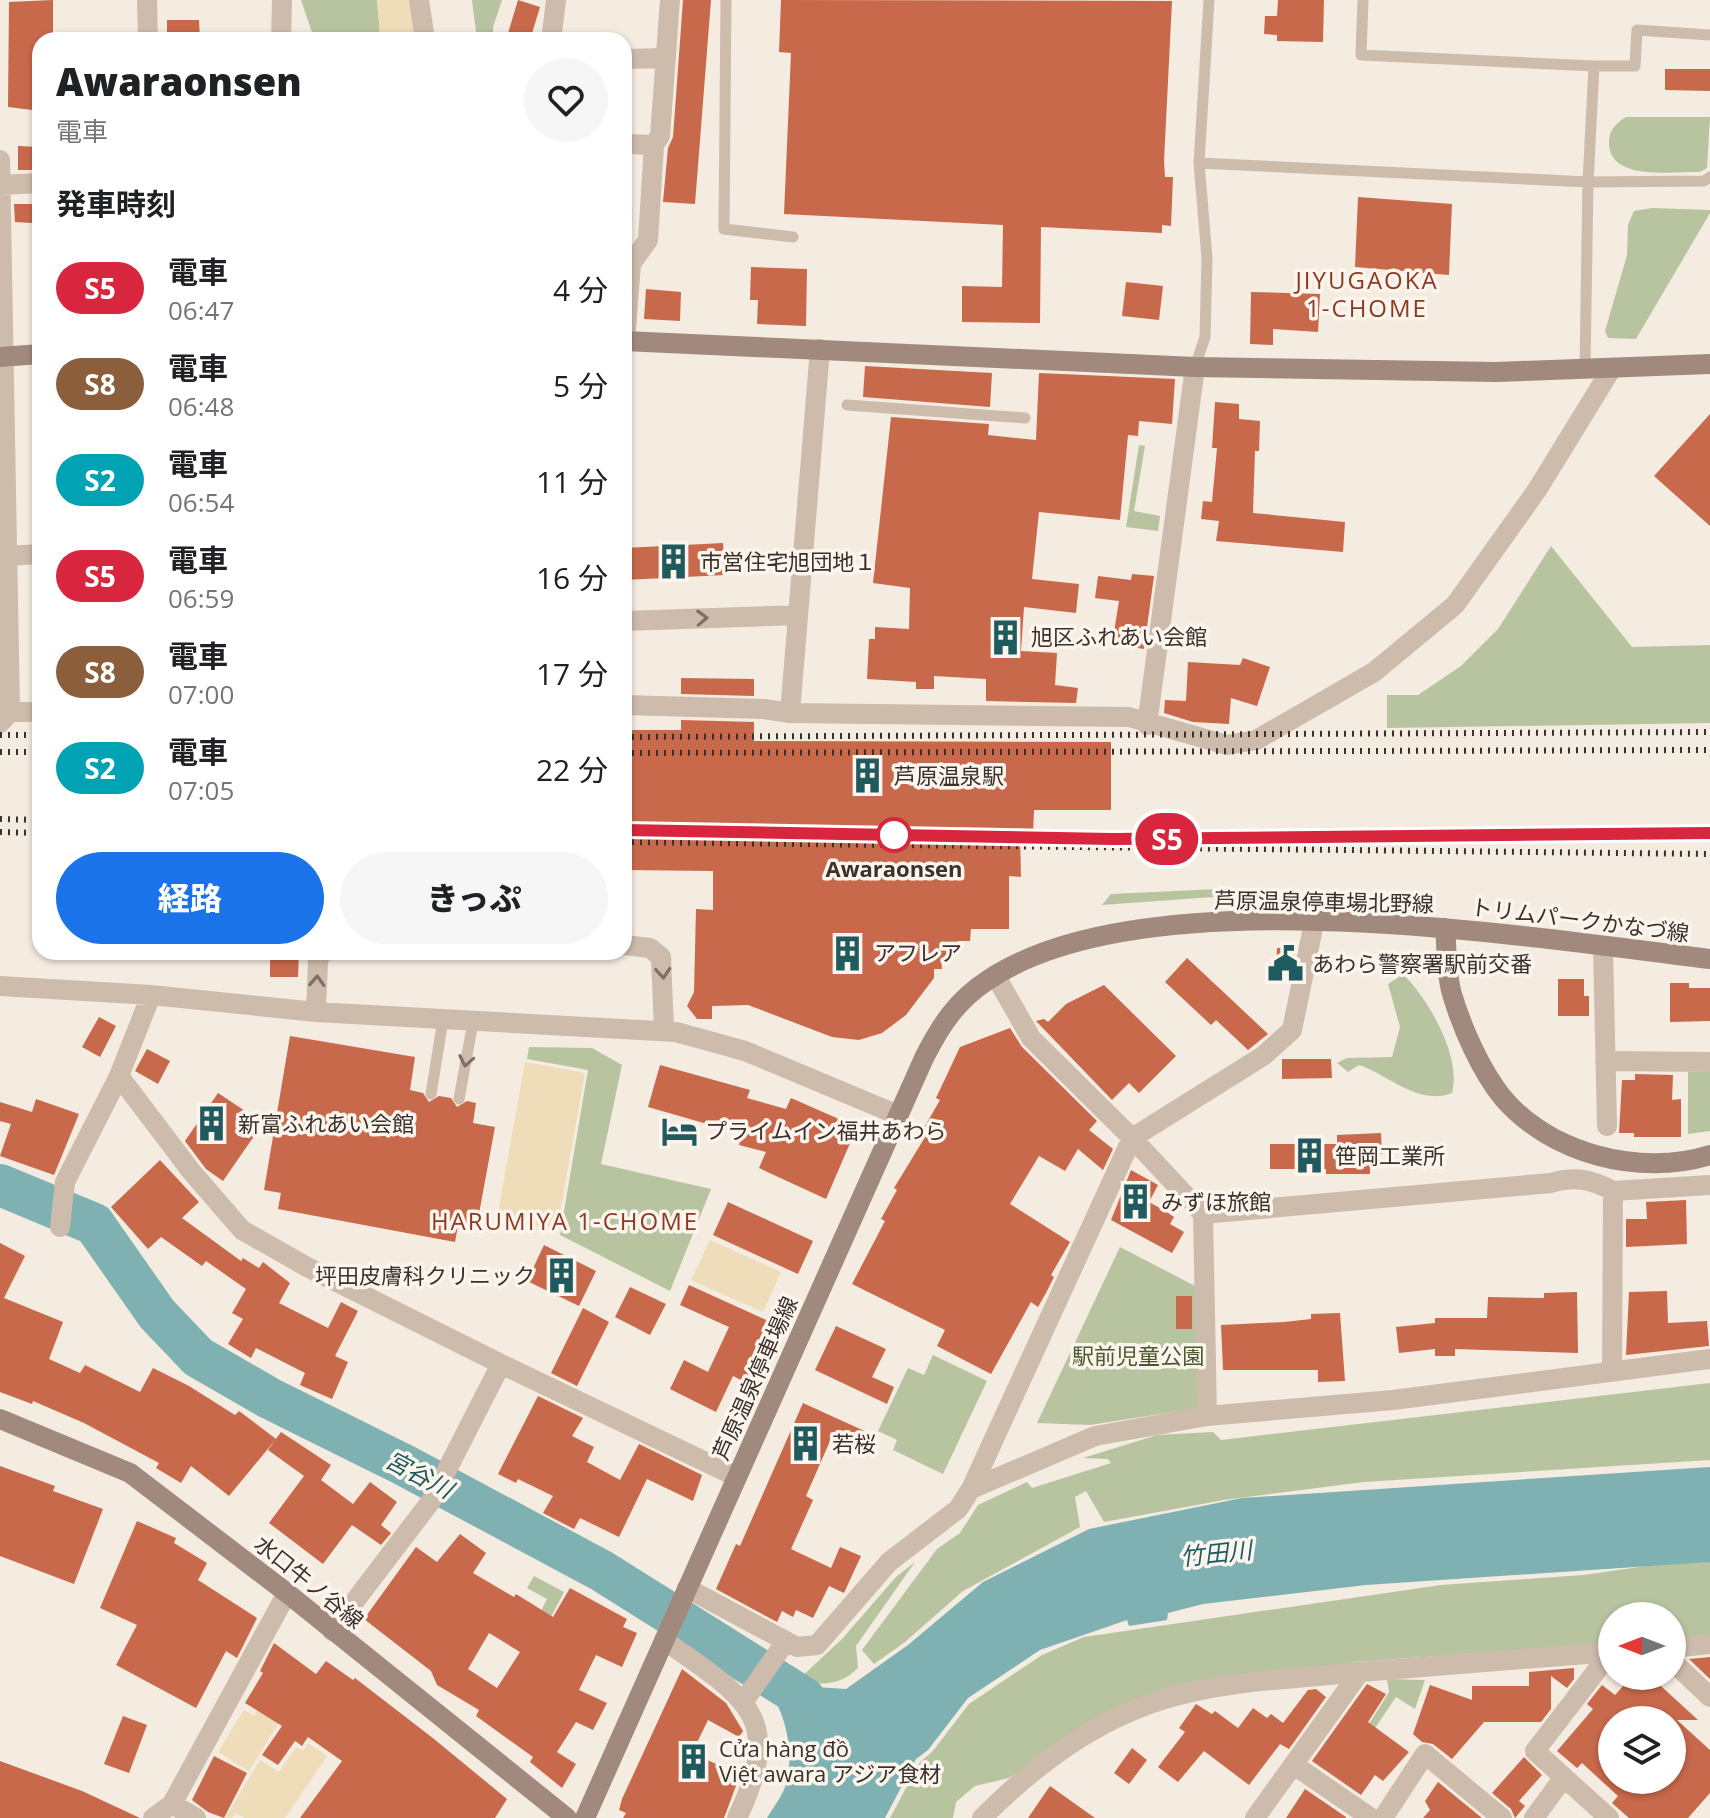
<!DOCTYPE html>
<html lang="ja">
<head>
<meta charset="utf-8">
<style>
  :root { --surface:#fff; --page:#f6f6f6; --text:#202124; --muted:#757577; --accent:#1a73e8 }
  body { margin:0; font-family:"Open Sans","Noto Sans JP",sans-serif; background:var(--page); color:var(--text); height:100vh; display:flex; flex-direction:column; font-size:30px; white-space:nowrap }
  * { box-sizing:border-box; margin:0 }
  p { font-size:26px; color:var(--muted) }
  .icon { flex:none; width:44px; height:44px; fill:none; stroke:currentColor; stroke-width:2; stroke-linecap:round; stroke-linejoin:round }
  .map { position:relative; flex:1; overflow:hidden }
  .side { position:absolute; left:32px; top:32px; width:600px; height:928px; display:flex; flex-direction:column; background:var(--surface); border-radius:24px; box-shadow:0 2px 6px #0004 }
  .side>* { flex:none }
  .badge { padding:0 16px; border-radius:26px; font-size:28px; line-height:52px }
  .needle { width:52px; rotate:270deg }
  .buttons { position:absolute; left:1598px; top:1602px; display:grid; gap:16px }
  .buttons a { display:grid; place-items:center; width:88px; height:88px; border-radius:50%; background:var(--surface); box-shadow:0 2px 6px #0004; font-size:40px }
  .map>.badge { position:absolute; translate:-50% -50%; box-shadow:0 0 0 4px #fff }
  h2 { padding:0 24px; font-size:30px; line-height:72px }
  .round { display:grid; place-items:center; flex:none; width:84px; height:84px; border-radius:42px; background:var(--page) }
  .head { display:flex; align-items:center; justify-content:space-between; height:136px; padding:0 24px }
  h1 { font-size:38px; font-weight:800; line-height:60px }
  .button { display:flex; gap:16px; margin-top:auto; padding:16px 24px }
  .button a { flex:1; height:92px; border-radius:48px; background:var(--accent); color:#fff; font-size:32px; font-weight:800; line-height:92px; text-align:center }
  .button a+a { background:var(--page); color:var(--text) }
  ul { padding:0; list-style:none }
  li { display:flex; align-items:center; gap:24px; height:96px; padding:0 24px }
  li div { flex:1 }
  li b { display:block; font-size:30px }
  li em { font-style:normal }
  li .badge { min-width:88px; font-weight:700; text-align:center }
  .map>svg:first-child { display:block }
</style>
</head>
<body>
<div class="map">
<svg width="1710" height="1818" viewBox="0 0 1710 1818">
  <rect width="100%" height="100%" fill="#f4ebe1"/>
  <path fill="#b8c4a0" d="M301,0H377L380,34L314,38Z
    M472,0H502L493,27V40H477Z
    M1626,117H1710L1707,168L1700,172C1674,171 1608,182 1609,142C1609,130 1616,123 1626,117Z
    M1652,208L1710,210V213L1636,339L1608,338L1605,331L1627,255L1628,225L1634,211Z
    M1139,445L1145,446L1134,511L1160,516L1158,531L1126,527Z
    M1551,546L1632,647L1710,645V723L1387,728V695H1418L1461,666L1498,629Z
    M1219,889L1213,897L1102,905L1111,894Z
    M1403,974C1428,999 1462,1056 1452,1093C1418,1106 1389,1075 1359,1065L1348,1072L1337,1063L1347,1058L1392,1057L1400,1027L1388,984Z
    M529,1047L592,1048L622,1065L601,1164L711,1189L670,1291L560,1235L588,1070L527,1059Z
    M1688,1072H1710V1131L1688,1134Z
    M1120,1247L1199,1288V1408L1090,1425L1037,1423Z
    M933,1355L987,1381L943,1474L893,1450L897,1440L878,1431L908,1368L924,1375Z
    M1710,1383V1460L1364,1482L1224,1500L1104,1522L1086,1491L1075,1497L1080,1527L963,1591L905,1642L874,1664L862,1650L937,1549L960,1533L978,1505L1027,1482L1032,1488L1111,1463L1108,1459L1083,1458L1157,1435L1213,1432L1221,1440Z
    M1710,1557V1635L1672,1638V1616H1612V1643L1356,1662L1252,1680L1095,1719L1009,1778L975,1786L956,1802L953,1818H890L920,1762L932,1752L969,1704L1042,1655L1084,1637L1441,1585L1583,1575Z
    M915,1562L856,1646L858,1668C841,1685 821,1687 799,1679L842,1639L896,1577Z
    M534,1576L564,1592L529,1659L519,1654L547,1599L527,1588Z
    M1387,1679L1425,1680L1415,1709L1396,1697L1375,1728L1369,1724L1389,1692Z"/>
  <path fill="#efdcb8" d="M377,0H409L415,32L380,34Z
    M525,1062L585,1073L557,1229L497,1219Z
    M710,1240L781,1272L763,1312L691,1280Z
    M273,1685L294,1698L249,1771L218,1752L244,1710L254,1716Z
    M308,1743L327,1756L285,1818H245L235,1813L232,1818H225L260,1760L279,1772L296,1747L303,1751Z"/>
  <path fill="#7fb0b2" d="M1710,1467V1562L1366,1585L1203,1604L1168,1613L1167,1620L1129,1626L1127,1620L1040,1650L968,1698L928,1750L916,1759L885,1818H767C773,1808 783,1795 786,1784C795,1750 785,1713 767,1686L776,1673L799,1686L846,1689L908,1645L983,1582L1089,1529L1242,1498Z"/>
  <g fill="none" stroke-linecap="round" stroke-linejoin="round">
    <path stroke="#7fb0b2" stroke-width="42" d="M0,1185L94,1224L157,1314L198,1357L269,1398L404,1465L602,1571L804,1698"/>
  </g>
  <path fill="#c8694b" fill-rule="evenodd" d="M53,0V40H40V111L8,107L9,2Z
    M518,0L540,7L530,40H506Z
    M683,0H711L695,204L663,202L668,148L673,137Z
    M781,0L1172,1L1164,161L1165,177H1173L1171,226L1162,225V233L1041,227L1040,323L962,322V286L1002,287L1003,225L784,214L791,53L779,52Z
    M1278,0H1324L1323,42L1277,41V35L1264,34L1265,16H1277Z
    M167,20H199L200,40H167Z
    M1665,69H1710V91L1665,90Z
    M18,146L40,147V170H18Z
    M1358,197L1452,204L1449,275L1355,267Z
    M14,204H32V223L15,222Z
    M751,267L807,269L806,326L757,324L758,300H750Z
    M1126,282L1163,286L1159,320L1122,316Z
    M646,289L681,292L680,321L644,319Z
    M1251,292L1320,294L1318,332L1273,329V345L1250,344Z
    M865,366L992,373L990,407L863,397Z
    M1039,373L1175,379L1172,424L1139,421L1138,436L1128,435L1120,520L1039,512L1032,579L1079,584L1076,613L1024,607L1021,651L1057,653L1055,685L1078,688L1076,703L986,701V679L934,676V689H916V682L867,679L869,639H875V627L909,629L910,588L873,583L891,417L989,424L988,435L1036,440Z
    M1215,402L1239,404V419L1260,421L1259,451H1255L1253,513L1345,522L1343,552L1216,541L1219,521L1201,519L1203,501L1212,502L1217,448H1212Z
    M1710,414V526L1654,476Z
    M723,543L725,575L624,580V548Z
    M1132,574L1154,576L1144,649L1112,644L1119,601L1095,598L1098,576L1131,580Z
    M1243,658L1270,667L1257,706L1231,698L1229,724L1193,722L1164,713L1165,700L1186,701L1188,662L1240,665Z
    M681,678L754,679V696L681,694Z
    M681,720L754,722V741L1111,742V810H1034L1033,835H1020L1021,877L1009,876V929H971L970,941H958L959,948L949,960L941,959L942,969H934V978L906,1015L882,1033L859,1040L832,1037L748,1005L712,1006V1019H697L687,1006L694,992L696,909L713,910V871L624,870V730H681Z
    M1277,948H1295L1291,969H1276Z
    M270,952H299L298,977H270Z
    M1187,958L1233,1001L1268,1034L1248,1050L1216,1020L1211,1025L1165,982Z
    M1558,979H1584V996H1589V1016H1558Z
    M1670,983H1689V988H1710V1021L1670,1022Z
    M1104,985L1176,1056L1139,1093L1129,1083L1112,1100L1036,1021L1044,1019L1048,1022L1066,1004Z
    M99,1017L116,1026L100,1057L82,1047Z
    M1010,1028L1022,1047L1097,1121L1089,1130L1113,1149L1103,1170L1078,1149L1065,1171L1039,1156L1010,1204L1070,1242L1051,1275L1054,1277L1046,1293L1038,1307L1031,1302L991,1374L937,1346L945,1330L852,1284L885,1221L881,1219L897,1190L894,1188L930,1129L925,1126L940,1100L936,1098L960,1047Z
    M290,1036L415,1057L410,1090L423,1093L429,1102L439,1096L451,1098L457,1107L467,1101L476,1103L473,1123L495,1127L476,1230L458,1226L455,1242L278,1209L281,1193L264,1190Z
    M147,1049L170,1061L158,1084L135,1071Z
    M1282,1059H1331L1332,1078L1282,1079Z
    M660,1065L750,1090L747,1098L786,1109L791,1098L857,1127L826,1199L759,1168L766,1152L739,1145L742,1134L648,1107Z
    M1635,1074L1673,1075L1672,1100L1681,1099V1137H1634V1133H1619L1622,1080H1635Z
    M218,1093L263,1123L223,1181L206,1169L185,1141Z
    M36,1099L79,1114L54,1175L0,1156L11,1124L0,1121V1102L32,1112Z
    M1381,1133L1382,1154L1370,1155V1174H1326V1169H1270V1144H1337V1135Z
    M160,1160L199,1202L182,1218L241,1261L243,1258L259,1268L263,1262L290,1283L279,1303L328,1328L341,1302L358,1311L335,1356L348,1362L332,1399L300,1385L305,1373L256,1348L251,1358L228,1344L243,1319L232,1313L246,1289L206,1261L202,1266L161,1237L148,1249L111,1207Z
    M1131,1170L1158,1185L1149,1202L1167,1212L1174,1217L1170,1224L1184,1232L1172,1253L1111,1220Z
    M1686,1200L1687,1244L1626,1247V1219H1647L1646,1202Z
    M728,1202L813,1241L798,1274L713,1235Z
    M0,1243L25,1256L4,1298L63,1322L49,1359L80,1373L85,1365L140,1392L153,1368L189,1386L235,1415L239,1411L276,1439L229,1496L191,1466L181,1483L156,1468L159,1463L84,1423L33,1401L32,1404L0,1392Z
    M544,1245L596,1271L579,1306L527,1281Z
    M689,1285L775,1324L747,1383L733,1376L716,1412L670,1389L684,1360L708,1372L729,1327L680,1305Z
    M630,1287L666,1304L650,1335L615,1317Z
    M1667,1291L1668,1323L1707,1321L1709,1346L1626,1355L1629,1292Z
    M1577,1292L1578,1353L1455,1349V1356H1435V1349L1399,1353L1396,1327L1435,1323V1318H1487L1488,1297L1544,1298V1293Z
    M1176,1296H1192V1329H1176Z
    M583,1308L609,1322L577,1386L551,1373Z
    M1340,1313L1345,1381L1318,1382V1370H1223L1221,1325L1284,1322L1311,1319V1314Z
    M836,1326L886,1349L872,1377L894,1387L887,1404L815,1370Z
    M538,1396L583,1418L572,1436L594,1447L587,1462L620,1480L639,1444L702,1475L693,1501L647,1479L619,1537L580,1518L574,1529L543,1513L553,1496L518,1479L516,1483L498,1474Z
    M803,1403L871,1434V1441L865,1456L830,1441L806,1496L813,1500L791,1549L831,1568L840,1547L861,1556L844,1593L829,1586L813,1618L796,1610L793,1617L782,1611L777,1622L716,1589L736,1544L740,1546Z
    M281,1432L331,1465L321,1480L353,1504L370,1482L397,1502L381,1525L391,1533L381,1545L352,1525L323,1564L269,1523L304,1476L268,1450Z
    M0,1466L55,1486L53,1491L103,1509L74,1584L0,1556Z
    M137,1521L176,1538L174,1543L207,1563L198,1580L257,1618L237,1658L226,1651L196,1708L116,1665L137,1625L100,1608Z
    M460,1534L486,1553L473,1573L514,1597L516,1594L553,1617L570,1588L627,1619L623,1627L637,1633L622,1667L596,1655L579,1690L607,1703L593,1730L576,1722L557,1752L576,1764L562,1788L530,1762L533,1757L476,1716L479,1710L437,1685L431,1671L364,1619L416,1547L437,1562ZM489,1633L520,1652L497,1688L468,1669Z
    M274,1643L316,1674L326,1661L353,1680L355,1678L434,1739L507,1799L495,1818H300L342,1761L308,1737L302,1746L295,1741L278,1765L262,1755L282,1726L245,1703L263,1673L260,1671Z
    M1710,1657V1679L1689,1659Z
    M1574,1668V1679L1567,1688L1551,1676V1709L1541,1722H1484L1452,1759L1433,1744L1422,1742L1413,1734L1430,1685L1472,1700V1686H1529V1672Z
    M682,1669L726,1703L743,1731L739,1737L708,1720L692,1753L740,1775L724,1818H623L626,1813L619,1810L622,1799Z
    M1632,1676H1650L1698,1720H1677L1710,1750V1793L1688,1818H1629L1612,1803L1618,1796L1582,1763L1577,1768L1557,1751L1593,1709L1587,1704L1602,1685L1615,1695ZM1612,1720H1672V1780H1612Z
    M1367,1684L1386,1694L1368,1722L1409,1752L1383,1781L1375,1775L1361,1795L1312,1761Z
    M1316,1689L1326,1697L1289,1749L1280,1744L1249,1785L1204,1751L1178,1782L1158,1767L1185,1732L1179,1728L1196,1704L1212,1714L1215,1711L1238,1728L1253,1708L1267,1718L1271,1714L1283,1723L1308,1690Z
    M123,1716L147,1725L129,1773L104,1764Z
    M1132,1748L1147,1760L1129,1784L1114,1773Z
    M214,1756L247,1773L224,1818L208,1812L192,1800Z
    M1524,1757L1542,1775L1519,1801L1525,1806L1515,1818L1511,1809L1492,1793Z
    M0,1761L82,1791L140,1818H0Z
    M1438,1782L1482,1818H1423L1430,1810L1425,1801Z
    M1050,1786L1095,1818H1028Z
    M1305,1789L1346,1817V1818H1286Z"/>
  <g fill="none" stroke-linecap="round" stroke-linejoin="round">
    <path stroke="#cdbbac" stroke-width="11" d="M726,0L724,229L793,237
      M1594,66H1635L1637,30L1710,35
      M1199,163L1588,182L1594,66L1361,55L1363,0
      M1195,367L1205,337L1207,258L1199,163L1209,0
      M1585,368L1588,182L1704,181L1710,177
      M847,405L1025,418
      M431,1094L443,1020
      M459,1099L473,1022"/>
    <path stroke="#cdbbac" stroke-width="20" d="M147,0L148,40
      M419,0L425,40
      M281,40L282,0
      M551,40L556,1
      M624,59L666,58
      M624,144L654,145L648,240L631,264L625,342
      M654,145L660,136L670,0
      M0,160L10,712
      M0,185L40,183
      M7,556L40,554
      M624,621L797,615
      M624,705L764,709L790,713L1129,717L1227,745L1256,740L1374,672L1455,605L1537,490L1612,368
      M790,713L820,349
      M0,723L10,712H40
      M1147,725L1195,367
      M1314,923L1292,1030L1263,1056L1132,1138L1203,1214L1551,1183C1575,1176 1591,1179 1613,1191L1612,1369
      M624,945L650,948L661,957L664,1031
      M1603,947L1607,1126
      M0,986L151,995L316,1012L676,1032L745,1051L898,1115
      M151,995L119,1076L191,1171L242,1230L307,1267L501,1364L737,1477
      M316,1012L318,961L322,952
      M1605,1061L1710,1062
      M1613,1191L1710,1185
      M1203,1214L1207,1416
      M60,1227L65,1182L119,1076
      M971,1489L1095,1436L1207,1416L1393,1400L1710,1359
      M687,1588L797,1647L817,1645L889,1562L958,1509L971,1489L1132,1138L1031,1038L995,975
      M332,1631L431,1501L501,1364
      M664,1640C743,1697 787,1714 737,1818
      M1672,1648L1710,1644
      M1672,1661L1710,1697
      M1360,1672L1612,1652
      M744,1701L786,1641
      M1294,1765L1371,1818
      M172,1804L196,1818
      M153,1818L172,1804L287,1593
      M982,1818C1035,1765 1093,1721 1165,1699C1227,1680 1297,1679 1360,1672L1255,1818
      M1383,1818L1425,1754L1502,1818
      M1534,1818L1564,1777
      M1609,1818L1535,1751L1611,1652"/>
    <path stroke="#a18a7d" stroke-width="20" d="M624,341L1195,367L1496,372L1710,364
      M0,357L40,354
      M1445,928C1447,949 1446,974 1452,994C1462,1028 1481,1071 1503,1098C1551,1154 1640,1177 1710,1155
      M0,1419L130,1473L287,1593L567,1818
      M585,1818L924,1058C940,1026 957,1000 988,980C1146,874 1526,937 1710,959"/>
    <path stroke="#3b302b" stroke-width="6" stroke-dasharray="2 6" stroke-linecap="butt" d="M0,735H40
      M624,737L1710,732
      M0,752H40
      M624,753L1710,750
      M0,819L40,820
      M624,830L812,834
      M0,832L40,833
      M1156,839L1710,833
      M624,842L1710,854"/>
  </g>
  <defs><path id="oneway-chevron" d="M-2-3.5L2.5 0L-2 3.5" fill="none" stroke-width="1.6" stroke-linecap="round" stroke-linejoin="round" transform="scale(2)"/></defs>
  <g stroke="#7d6f65">
    <use href="#oneway-chevron" transform="translate(702 618) rotate(-2)"/>
    <use href="#oneway-chevron" transform="translate(663 973) rotate(86)"/>
    <use href="#oneway-chevron" transform="translate(317 981) rotate(-87)"/>
    <use href="#oneway-chevron" transform="translate(466 1061) rotate(101)"/>
  </g>
  <g fill="none" stroke-linecap="round" stroke-linejoin="round">
    <defs>
      <path id="line" d="M624,830L1112,839L1710,833"/>
    </defs>
    <use href="#line" stroke="#fff" stroke-width="18"/>
    <use href="#line" stroke="#d7263d" stroke-width="12"/>
  </g>
  <defs>
    <symbol id="building-bare" viewBox="-9 -9 18 18"><path d="M-4-6H4V6H1V3H-1V6H-4ZM-2.5-4.3h1.7v1.8h-1.7ZM.8-4.3h1.7v1.8H.8ZM-2.5-1h1.7V.8h-1.7ZM.8-1h1.7V.8H.8Z" fill="#1f5a5e" stroke="#fbf5ee" stroke-width="2.5" paint-order="stroke"/></symbol>
    <symbol id="civic-bare" viewBox="-9 -9 18 18"><path d="M-.6-6.5H3V-4.5H.6V-3L4-1V1h2V6H-6V1h2V-1L-.6-3ZM-1.2 2.5V6h2.4V2.5Z" fill="#1f5a5e" stroke="#fbf5ee" stroke-width="2.5" paint-order="stroke"/></symbol>
    <symbol id="hotel-bare" viewBox="-9 -9 18 18"><path d="M-6-4.5h1.5V1H6V5H4.5V3h-9V5H-6ZM-4 0a1.8 1.8 0 1 1 3.6 0ZM.5 0V-2.5h3Q6-2.5 6 0Z" fill="#1f5a5e" stroke="#fbf5ee" stroke-width="2.5" paint-order="stroke"/></symbol>
  </defs>
  <g fill-rule="evenodd">
    <use href="#building-bare" x="648" y="536" width="51" height="51"/>
    <use href="#building-bare" x="980" y="612" width="51" height="51"/>
    <use href="#building-bare" x="842" y="750" width="51" height="51"/>
    <use href="#building-bare" x="822" y="928" width="51" height="51"/>
    <use href="#civic-bare" x="1260" y="938" width="51" height="51"/>
    <use href="#building-bare" x="186" y="1098" width="51" height="51"/>
    <use href="#hotel-bare" x="654" y="1106" width="51" height="51"/>
    <use href="#building-bare" x="1284" y="1130" width="51" height="51"/>
    <use href="#building-bare" x="1110" y="1176" width="51" height="51"/>
    <use href="#building-bare" x="536" y="1250" width="51" height="51"/>
    <use href="#building-bare" x="780" y="1418" width="51" height="51"/>
    <use href="#building-bare" x="668" y="1736" width="51" height="51"/>
  </g>
  <circle fill="#fff" stroke="#d7263d" stroke-width="4" cx="894" cy="835" r="16"/>
  <g text-anchor="middle" stroke-width="7" stroke-linejoin="round" paint-order="stroke">
    <g font-size="22" fill="#3b302b" stroke="#fbf5ee" text-anchor="start">
      <text x="700" y="570">市営住宅旭団地１</text>
      <text x="1031" y="645">旭区ふれあい会館</text>
      <text x="894" y="784">芦原温泉駅</text>
      <text x="874" y="961">アフレア</text>
      <text x="1312" y="972">あわら警察署駅前交番</text>
      <text x="238" y="1132">新富ふれあい会館</text>
      <text x="705" y="1139">プライムイン福井あわら</text>
      <text x="1335" y="1164">笹岡工業所</text>
      <text x="1161" y="1210">みずほ旅館</text>
      <text x="535" y="1284" text-anchor="end">坪田皮膚科クリニック</text>
      <text x="832" y="1452">若桜</text>
      <text x="719" y="1757">Cửa hàng đồ<tspan x="719" dy="25">Việt awara アジア食材</tspan></text>
    </g>
    <g font-size="22" font-weight="bold" fill="#3b302b" stroke="#fbf5ee">
      <text x="894" y="877">Awaraonsen</text>
    </g>
    <g font-size="22" fill="#3b302b" stroke="#fbf5ee">
      <text transform="translate(1324 902) rotate(1)" y="8">芦原温泉停車場北野線</text>
      <text transform="translate(1580 920) rotate(7)" y="8">トリムパークかなづ線</text>
      <text transform="translate(755 1378) rotate(-66)" y="8">芦原温泉停車場線</text>
      <text transform="translate(309 1582) rotate(39)" y="8">水口牛ノ谷線</text>
    </g>
    <g font-size="22" fill="#4a5a2e" stroke="#fbf5ee">
      <text x="1138" y="1364">駅前児童公園</text>
    </g>
    <g font-size="24" letter-spacing="2" fill="#8c3b22" stroke="#fbf5ee">
      <text x="1367" y="289">JIYUGAOKA<tspan x="1367" dy="28">1-CHOME</tspan></text>
      <text x="565" y="1230">HARUMIYA 1-CHOME</text>
    </g>
    <g font-size="24" font-style="italic" fill="#1f5a5e" stroke="#fbf5ee">
      <text transform="translate(419 1475) rotate(28)" y="8">宮谷川</text>
      <text transform="translate(1216 1554) rotate(-6)" y="8">竹田川</text>
    </g>
  </g>
</svg>
<div class="buttons">
<a><svg class="needle" viewBox="-14 -14 28 28"><path d="M0-13l5 13h-10z" fill="#e53935"/><path d="M0 13l5-13h-10z" fill="#757577"/></svg></a>
<a><svg class="icon" aria-label="layers" viewBox="0 0 24 24"><path d="M12 4l9 5-9 5-9-5zM3 14l9 5 9-5"/></svg></a>
</div>
<b class="badge" style="left:1167px;top:839px;background:#d7263d;color:#fff">S5</b>
<section class="side">
<div class="head"><div><h1>Awaraonsen</h1><p>電車</p></div><a class="round"><svg class="icon" aria-label="heart" viewBox="0 0 24 24"><path d="M12 20l-8-8c-3-5 5-10 8-4 3-6 11-1 8 4z"/></svg></a></div>
<h2>発車時刻</h2>
<ul>
<li><span class="badge" style="background:#d7263d;color:#fff">S5</span><div><b>電車</b><p>06:47</p></div><em>4 分</em></li>
<li><span class="badge" style="background:#8b5e3c;color:#fff">S8</span><div><b>電車</b><p>06:48</p></div><em>5 分</em></li>
<li><span class="badge" style="background:#00a3b4;color:#fff">S2</span><div><b>電車</b><p>06:54</p></div><em>11 分</em></li>
<li><span class="badge" style="background:#d7263d;color:#fff">S5</span><div><b>電車</b><p>06:59</p></div><em>16 分</em></li>
<li><span class="badge" style="background:#8b5e3c;color:#fff">S8</span><div><b>電車</b><p>07:00</p></div><em>17 分</em></li>
<li><span class="badge" style="background:#00a3b4;color:#fff">S2</span><div><b>電車</b><p>07:05</p></div><em>22 分</em></li>
</ul>
<div class="button"><a>経路</a><a>きっぷ</a></div>
</section>
</div>
</body>
</html>
